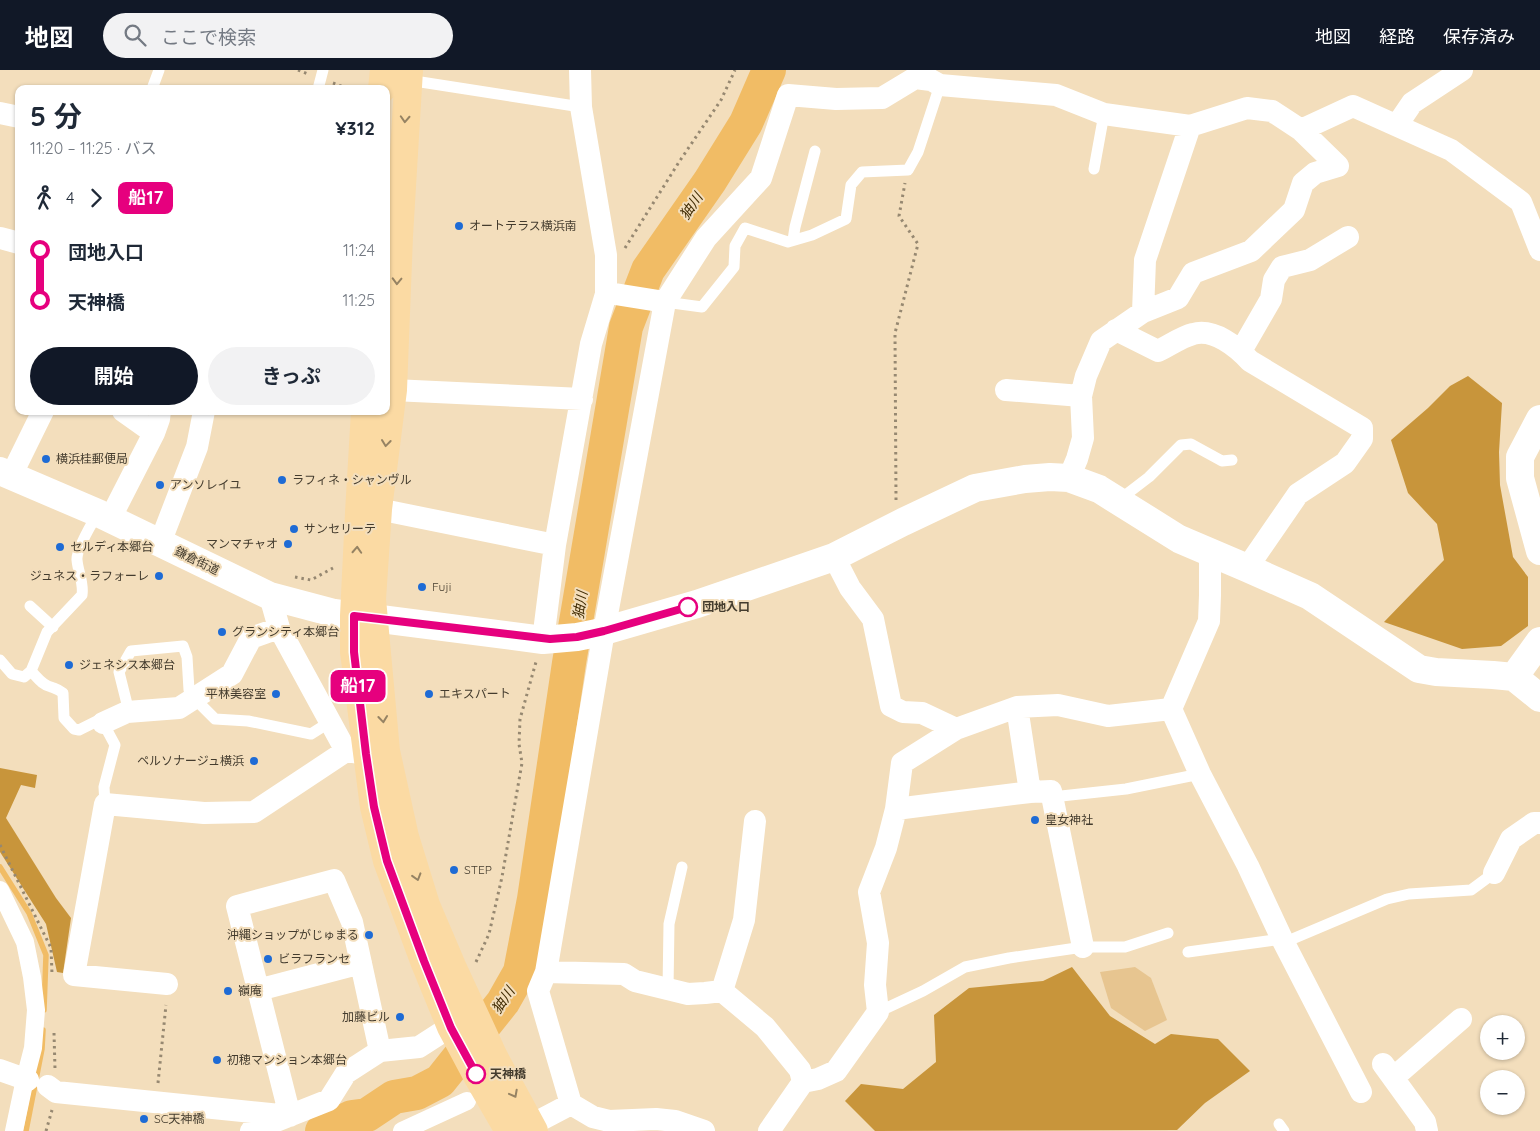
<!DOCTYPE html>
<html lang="ja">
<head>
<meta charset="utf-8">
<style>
  :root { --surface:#fff; --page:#f2f2f3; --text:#1f2937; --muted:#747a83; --accent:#111827 }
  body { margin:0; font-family:Quicksand,"Noto Sans JP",sans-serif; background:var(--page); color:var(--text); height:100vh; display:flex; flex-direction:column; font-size:19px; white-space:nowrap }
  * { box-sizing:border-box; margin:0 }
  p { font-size:16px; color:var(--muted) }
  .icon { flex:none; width:28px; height:28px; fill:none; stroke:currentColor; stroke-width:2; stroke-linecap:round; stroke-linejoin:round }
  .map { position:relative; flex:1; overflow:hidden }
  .drawer { position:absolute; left:15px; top:15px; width:375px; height:330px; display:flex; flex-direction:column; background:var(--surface); border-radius:10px; box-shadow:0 1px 4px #0004 }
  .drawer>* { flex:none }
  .badge { padding:0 10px; border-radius:8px; font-size:18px; line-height:32px }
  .controls { position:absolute; left:1480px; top:945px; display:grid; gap:10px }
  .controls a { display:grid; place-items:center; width:45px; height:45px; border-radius:50%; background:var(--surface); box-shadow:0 1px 4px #0004; font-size:25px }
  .map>.badge { position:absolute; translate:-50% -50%; box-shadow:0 0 0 2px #fff }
  .legs { display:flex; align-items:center; gap:8px; height:55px; padding:0 15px; font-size:16px }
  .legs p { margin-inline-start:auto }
  .head { display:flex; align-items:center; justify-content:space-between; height:85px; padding:0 15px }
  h1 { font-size:28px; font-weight:700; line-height:38px }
  .cta { display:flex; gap:10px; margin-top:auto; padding:10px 15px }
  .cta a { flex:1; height:58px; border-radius:30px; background:var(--accent); color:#fff; font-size:20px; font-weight:700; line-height:58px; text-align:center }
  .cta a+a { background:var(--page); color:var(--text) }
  ul { padding:0 15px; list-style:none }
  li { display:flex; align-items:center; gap:18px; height:50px; font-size:19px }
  li i { display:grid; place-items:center; width:8px; height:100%; margin:0 6px; background:currentColor }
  li i::after { content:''; width:12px; height:12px; margin:-6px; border:4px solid; border-radius:50%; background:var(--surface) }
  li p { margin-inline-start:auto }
  li:first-child i { background:linear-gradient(#0000 50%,currentColor 0) }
  li:last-child i { background:linear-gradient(currentColor 50%,#0000 0) }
  header { display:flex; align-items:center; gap:30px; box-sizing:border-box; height:70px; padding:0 25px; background:var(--accent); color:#fff }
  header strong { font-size:24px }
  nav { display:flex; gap:28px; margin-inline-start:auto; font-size:18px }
  .search { width:350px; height:45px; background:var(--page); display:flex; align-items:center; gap:12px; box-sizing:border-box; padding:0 18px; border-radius:28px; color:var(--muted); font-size:19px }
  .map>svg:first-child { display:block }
</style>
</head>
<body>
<header>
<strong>地図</strong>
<div class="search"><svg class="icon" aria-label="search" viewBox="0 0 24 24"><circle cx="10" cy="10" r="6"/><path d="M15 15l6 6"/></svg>ここで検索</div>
<nav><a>地図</a><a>経路</a><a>保存済み</a></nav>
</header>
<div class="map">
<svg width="1540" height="1061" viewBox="0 0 1540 1061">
  <rect width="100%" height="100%" fill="#f3debc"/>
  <path fill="#e7c590" d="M1135,897L1151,908L1167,950L1145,961L1111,938L1100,902Z"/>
  <path fill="#c8953b" d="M1468,306L1502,333L1499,382L1500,415L1513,487L1528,507V556L1501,576L1462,579L1384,552L1444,490L1437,454L1408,423L1391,370L1428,338L1450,316Z
    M0,698L37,705L35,718L21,715L6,748L56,828L71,848L63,903L57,902L46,854L0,782Z
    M1072,897L1110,946L1155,974L1171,964L1218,969L1250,1001L1205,1033L1177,1060L875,1061L845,1031L861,1014L903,1019L936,992L934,945L969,918L1043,911Z"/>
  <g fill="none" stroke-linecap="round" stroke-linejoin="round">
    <path stroke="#f1bc65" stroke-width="5.5" d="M0,797L29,843L46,885L44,940
      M26,1061L42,979L43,960"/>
    <path stroke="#f1bc65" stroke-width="34" d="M322,1061L352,1047L367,1045L394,1027L417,1023L440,1011L503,932L520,902L534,829L569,593L626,257L648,200L710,111L746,53L769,0"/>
    <path stroke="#968871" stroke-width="3" stroke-dasharray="2.5 4" stroke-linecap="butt" d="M298,0L308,4
      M333,13L349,19
      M625,178L679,92L721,30L735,0
      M896,430L895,263L918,174L899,146L905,113
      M295,507L311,510L333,498
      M0,775L51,878L52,904
      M476,892L489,864L502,807L522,693L519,674L520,649L536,592
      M54,963L55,999
      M158,1013L166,935
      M46,1061L52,1040"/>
    <path stroke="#fff" stroke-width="11" d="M408,10L581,37
      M152,19L159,0
      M318,19L323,0
      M1094,99L1104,44
      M793,170L795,157L815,81
      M665,232L702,237L734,197L735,176L745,158L788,172L812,165L846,149L851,115L862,102L908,100L918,82L940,15
      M1119,430L1149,407L1181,375L1191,374L1222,391L1232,390
      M30,536L53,557
      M0,590L12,604L24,607L31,601L47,562L82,525C84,513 78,502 77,490C76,480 92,453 98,443
      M31,601C37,607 42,615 51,617C56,619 58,619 63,623L64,648L74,659L79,660L101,649L115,675L104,717L105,734
      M194,628L215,649L248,651L311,664L330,652
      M129,642L119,602L131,581L183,576L187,587L189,620L196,627
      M1052,727L1126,719L1200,704
      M1188,882L1282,869L1290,870L1387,829L1409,824L1471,820L1494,803
      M668,919L669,854L682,797
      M878,942L923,921L965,897L1009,888L1083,877H1125L1168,863
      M1279,1054L1284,1061"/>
    <path stroke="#fff" stroke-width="18" d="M0,820L25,872L32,907L36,940L33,978L25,1009L14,1061
      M402,1061L467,1031"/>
    <path stroke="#fff" stroke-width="22" d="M915,8L931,10L940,15L1056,25L1104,44L1190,56L1247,38L1272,41L1301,60L1353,36L1451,80L1521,132L1540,180
      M0,43L19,47
      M1397,55L1412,33L1462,0
      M0,168L19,173
      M606,224H615L665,232
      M1143,242L1145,190L1190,56
      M1116,260L1158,281C1169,276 1181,267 1193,264C1214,258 1237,277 1250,291L1362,358V369L1345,393L1298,424L1247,498
      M1241,281L1271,229L1274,210L1282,197L1310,190L1348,167
      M393,320L582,329
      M1006,320L1081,326
      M154,363L159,349L160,341
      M11,406L43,341
      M1069,408L1077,389L1083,368L1081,326L1086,306L1101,271L1143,242L1178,228L1193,203L1251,181L1294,140L1303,113L1315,103L1338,96L1301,60
      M378,439L555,475
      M110,449L154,363L123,341
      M160,473L197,377L204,341
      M834,487L850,518L873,549L891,636L903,642L922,643L956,659
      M270,526L279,558L346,681L360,683
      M543,570L555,475L591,274L606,224V185L581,37L580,0
      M1017,637L1030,722
      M1171,639L1200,704L1248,796L1282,869L1361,1022
      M103,653L127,642L179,638L232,604L251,568L279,558
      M896,739L1030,722L1051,721L1083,877
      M1494,803L1511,769L1534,753H1540
      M546,902L624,904L635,911L688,924L705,923L722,921L765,957L800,1000L803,1012
      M167,914L74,905L105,734L204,743L254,742L346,681
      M258,920L361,893
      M722,921L744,850L755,751
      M1383,994L1425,1052L1427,1061
      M0,1000L28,1010
      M1393,1008L1461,949
      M48,1016L56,1022L290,1046L237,836L334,810L352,852L380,981
      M571,1034L538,921L546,902L604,561L665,232L706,168L761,108L788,25L836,29L882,28L915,8L921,0
      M531,1055L571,1034L593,1047L609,1051L656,1049L675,1051L704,1061
      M251,1061L329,1030L346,1003L380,981L419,977L464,948
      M769,1061L803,1012L818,1009L836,1001L878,942L875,915L878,873L869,822L886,778L896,739L902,693L956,659L1017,637L1058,635L1108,646L1171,639L1209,551L1210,525V482"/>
    <path stroke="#fff" stroke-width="28" d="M1540,349L1520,387V408L1540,481
      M0,401L98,443L270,526L334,543L543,570L577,567L597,563L697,534L834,487L903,452L975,418L1025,409L1050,407L1069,408L1099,419L1179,469L1247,498L1310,526L1419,599L1436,602L1493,605L1514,607L1540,628
      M1514,607L1540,571"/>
    <path stroke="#fbdaa3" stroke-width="28" d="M409,0L399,166L393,320L378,439L372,529L386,681L405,767L426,835L452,896L494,987L534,1061
      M382,19L384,0
      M365,341L359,443L354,546V582L374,737L387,791L424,891L451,957L476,1004L509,1061"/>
  </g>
  <defs><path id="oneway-chevron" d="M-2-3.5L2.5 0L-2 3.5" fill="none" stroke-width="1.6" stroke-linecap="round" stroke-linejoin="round" transform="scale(1.25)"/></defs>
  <g stroke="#968363">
    <use href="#oneway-chevron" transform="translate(405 49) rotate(93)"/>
    <use href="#oneway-chevron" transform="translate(397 211) rotate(92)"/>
    <use href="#oneway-chevron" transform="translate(386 373) rotate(97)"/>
    <use href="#oneway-chevron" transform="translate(357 480) rotate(-87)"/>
    <use href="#oneway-chevron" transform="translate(383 649) rotate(84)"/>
    <use href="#oneway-chevron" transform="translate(417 807) rotate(73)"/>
    <use href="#oneway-chevron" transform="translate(514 1024) rotate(62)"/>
  </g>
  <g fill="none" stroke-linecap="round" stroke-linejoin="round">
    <defs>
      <path id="line-1" d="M476,1004L451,958L424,891L387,791L374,737L366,684L354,582V546L550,569L577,567L604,561L688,537"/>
    </defs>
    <use href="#line-1" stroke="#fff" stroke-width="11"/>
    <use href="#line-1" stroke="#e6007e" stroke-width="8"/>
  </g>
  <g fill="#1e6bd5" stroke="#f3debc" stroke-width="2">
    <circle cx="459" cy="156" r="5"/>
    <circle cx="46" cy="389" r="5"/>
    <circle cx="282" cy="410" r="5"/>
    <circle cx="160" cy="415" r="5"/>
    <circle cx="294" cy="459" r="5"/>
    <circle cx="288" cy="474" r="5"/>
    <circle cx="60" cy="477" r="5"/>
    <circle cx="159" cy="506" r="5"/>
    <circle cx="422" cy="517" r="5"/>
    <circle cx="222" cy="562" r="5"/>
    <circle cx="69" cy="595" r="5"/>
    <circle cx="276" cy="624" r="5"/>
    <circle cx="429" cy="624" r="5"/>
    <circle cx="254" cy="691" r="5"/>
    <circle cx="1035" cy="750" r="5"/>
    <circle cx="454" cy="800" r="5"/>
    <circle cx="369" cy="865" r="5"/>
    <circle cx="268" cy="889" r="5"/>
    <circle cx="228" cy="921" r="5"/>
    <circle cx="400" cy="947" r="5"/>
    <circle cx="217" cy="990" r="5"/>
    <circle cx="144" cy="1049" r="5"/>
  </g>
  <g fill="#fff" stroke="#e6007e" stroke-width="2.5">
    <circle cx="688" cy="537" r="9"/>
    <circle cx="476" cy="1004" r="9"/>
  </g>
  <g text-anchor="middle" stroke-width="4" stroke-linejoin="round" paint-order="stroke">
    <g font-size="12" fill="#443c2e" stroke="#f3debc" text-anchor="start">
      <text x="469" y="160">オートテラス横浜南</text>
      <text x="56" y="393">横浜桂郵便局</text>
      <text x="292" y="414">ラフィネ・シャンヴル</text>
      <text x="170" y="419">アンソレイユ</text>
      <text x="304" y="463">サンセリーテ</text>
      <text x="278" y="478" text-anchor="end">マンマチャオ</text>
      <text x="70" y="481">セルディ本郷台</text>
      <text x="149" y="510" text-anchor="end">ジュネス・ラフォーレ</text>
      <text x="432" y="521">Fuji</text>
      <text x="232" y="566">グランシティ本郷台</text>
      <text x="79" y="599">ジェネシス本郷台</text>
      <text x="266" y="628" text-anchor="end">平林美容室</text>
      <text x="439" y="628">エキスパート</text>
      <text x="244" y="695" text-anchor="end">ペルソナージュ横浜</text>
      <text x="1045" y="754">皇女神社</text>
      <text x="464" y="804">STEP</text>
      <text x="359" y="869" text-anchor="end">沖縄ショップがじゅまる</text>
      <text x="278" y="893">ビラフランセ</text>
      <text x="238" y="925">嶺庵</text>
      <text x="390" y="951" text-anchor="end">加藤ビル</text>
      <text x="227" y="994">初穂マンション本郷台</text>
      <text x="154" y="1053">SC天神橋</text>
    </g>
    <g font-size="12" fill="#443c2e" stroke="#f3debc">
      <text transform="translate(197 491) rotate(26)" y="4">鎌倉街道</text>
    </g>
    <g font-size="12" font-weight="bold" fill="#443c2e" stroke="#f3debc" text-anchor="start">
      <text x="702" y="541">団地入口</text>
      <text x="490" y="1008">天神橋</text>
    </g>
    <g font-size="14" font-style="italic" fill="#412c04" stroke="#f3debc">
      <text transform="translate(691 136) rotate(-56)" y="5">㹨川</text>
      <text transform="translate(580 535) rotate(-81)" y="5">㹨川</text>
      <text transform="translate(503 930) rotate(-56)" y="5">㹨川</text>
    </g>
  </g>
</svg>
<div class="controls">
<a>+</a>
<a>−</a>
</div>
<b class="badge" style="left:358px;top:616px;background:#e6007e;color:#fff">船17</b>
<section class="drawer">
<div class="head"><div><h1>5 分</h1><p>11:20 – 11:25 · バス</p></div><b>¥312</b></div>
<div class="legs"><svg class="icon" aria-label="walk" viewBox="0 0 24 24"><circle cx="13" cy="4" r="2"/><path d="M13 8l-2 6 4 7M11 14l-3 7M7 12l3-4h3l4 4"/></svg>4<svg class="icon" aria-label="forward" viewBox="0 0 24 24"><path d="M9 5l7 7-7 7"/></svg><b class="badge" style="background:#e6007e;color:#fff">船17</b></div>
<ul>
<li><i style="color:#e6007e"></i><b>団地入口</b><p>11:24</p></li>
<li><i style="color:#e6007e"></i><b>天神橋</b><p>11:25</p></li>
</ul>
<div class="cta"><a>開始</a><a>きっぷ</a></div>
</section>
</div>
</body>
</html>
